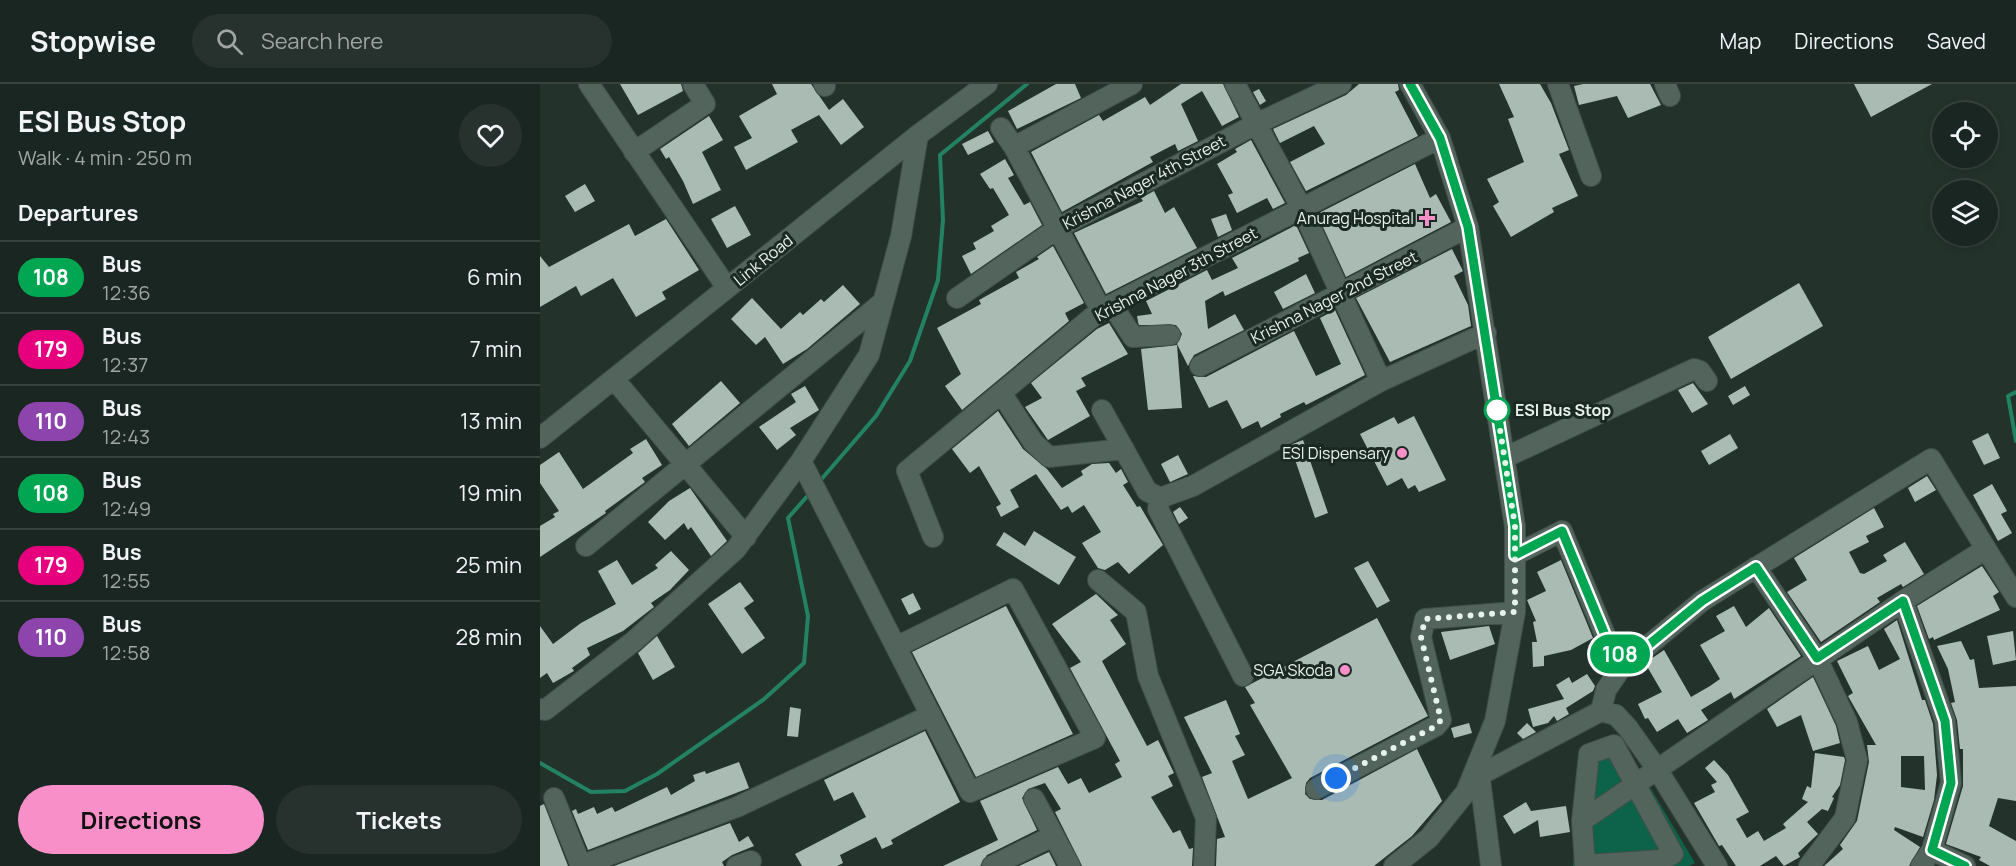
<!DOCTYPE html>
<html lang="en">
<head>
<meta charset="utf-8">
<style>
  :root { --surface:#1a2621; --page:#27322e; --text:#f1f3f6; --muted:#9fa5a5; --line:#38433f; --accent:#f98fc9 }
  body { margin:0; font-family:Manrope,sans-serif; background:var(--page); color:var(--text); height:100vh; display:flex; flex-direction:column; font-size:22px; white-space:nowrap }
  * { box-sizing:border-box; margin:0 }
  p { font-size:20px; color:var(--muted) }
  .icon { flex:none; width:33px; height:33px; fill:none; stroke:currentColor; stroke-width:2; stroke-linecap:round; stroke-linejoin:round }
  .map { position:relative; flex:1; overflow:hidden }
  .sheet { display:flex; flex-direction:column; background:var(--surface); width:540px }
  .sheet>* { flex:none }
  .badge { padding:0 12px; border-radius:20px; font-size:21px; line-height:39px }
  .fabs { position:absolute; left:1392px; top:18px; display:grid; gap:12px }
  .fabs a { display:grid; place-items:center; width:66px; height:66px; border-radius:50%; background:var(--surface); box-shadow:0 3px 9px #0003,0 0 0 2px var(--line); font-size:30px }
  .you { position:absolute; width:30px; height:30px; margin:-15px; border:4px solid #fff; border-radius:50%; background:#1a73e8; box-shadow:0 0 0 9px #1a73e833 }
  .map>.badge { position:absolute; translate:-50% -50%; box-shadow:0 0 0 3px #fff }
  h2 { padding:0 18px; font-size:22px; line-height:54px }
  .round { display:grid; place-items:center; flex:none; width:63px; height:63px; border-radius:32px; background:var(--page) }
  .overview { display:flex; align-items:center; justify-content:space-between; height:102px; padding:0 18px }
  h1 { font-size:28px; font-weight:700; line-height:45px }
  .button { display:flex; gap:12px; margin-top:auto; padding:12px 18px }
  .button a { flex:1; height:69px; border-radius:36px; background:var(--accent); color:#111; font-size:24px; font-weight:700; line-height:69px; text-align:center }
  .button a+a { background:var(--page); color:var(--text) }
  ul { padding:0; list-style:none }
  li { display:flex; align-items:center; gap:18px; height:72px; padding:0 18px; border-top:2px solid var(--line) }
  li div { flex:1 }
  li b { display:block; font-size:22px }
  li em { font-style:normal }
  li .badge { min-width:66px; font-weight:700; text-align:center }
  header { display:flex; align-items:center; gap:36px; box-sizing:border-box; height:84px; padding:0 30px; background:var(--surface); border-bottom:2px solid var(--line) }
  header strong { font-size:28px }
  nav { display:flex; gap:33px; margin-inline-start:auto; font-size:21px }
  .search { width:420px; height:54px; background:var(--page); display:flex; align-items:center; gap:15px; box-sizing:border-box; padding:0 21px; border-radius:33px; color:var(--muted); font-size:22px }
  main { display:flex; flex:1; min-height:0 }
  .map>svg:first-child { display:block }
</style>
</head>
<body>
<header>
<strong>Stopwise</strong>
<div class="search"><svg class="icon" aria-label="search" viewBox="0 0 24 24"><circle cx="10" cy="10" r="6"/><path d="M15 15l6 6"/></svg>Search here</div>
<nav><a>Map</a><a>Directions</a><a>Saved</a></nav>
</header>
<main>
<section class="sheet">
<div class="overview"><div><h1>ESI Bus Stop</h1><p>Walk · 4 min · 250 m</p></div><a class="round"><svg class="icon" aria-label="heart" viewBox="0 0 24 24"><path d="M12 20l-8-8c-3-5 5-10 8-4 3-6 11-1 8 4z"/></svg></a></div>
<h2>Departures</h2>
<ul>
<li><span class="badge" style="background:#00a651;color:#fff">108</span><div><b>Bus</b><p>12:36</p></div><em>6 min</em></li>
<li><span class="badge" style="background:#e6007e;color:#fff">179</span><div><b>Bus</b><p>12:37</p></div><em>7 min</em></li>
<li><span class="badge" style="background:#8e44ad;color:#fff">110</span><div><b>Bus</b><p>12:43</p></div><em>13 min</em></li>
<li><span class="badge" style="background:#00a651;color:#fff">108</span><div><b>Bus</b><p>12:49</p></div><em>19 min</em></li>
<li><span class="badge" style="background:#e6007e;color:#fff">179</span><div><b>Bus</b><p>12:55</p></div><em>25 min</em></li>
<li><span class="badge" style="background:#8e44ad;color:#fff">110</span><div><b>Bus</b><p>12:58</p></div><em>28 min</em></li>
</ul>
<div class="button"><a>Directions</a><a>Tickets</a></div>
</section>
<div class="map">
<svg width="1476" height="782" viewBox="0 0 1476 782">
  <rect width="100%" height="100%" fill="#23332c"/>
  <path fill="#0c634a" d="M1080,653L1155,779L1149,782H1033L1044,661Z"/>
  <g fill="none" stroke-linecap="round" stroke-linejoin="round">
    <path stroke="#248264" stroke-width="4" d="M1476,308L1468,312L1476,357
      M279,398L336,332L370,277L398,196L403,136L400,71L487,0
      M0,679L51,708L85,707L117,690L223,616L264,579L268,532L248,434L270,409"/>
  </g>
  <path fill="#a9bbb3" fill-rule="evenodd" d="M80,0H141L143,7L98,31Z
    M232,0H271L289,26L303,15L324,43L301,61L279,31L251,46L258,58L206,86L194,63L212,54L199,32L237,10Z
    M516,0H535L541,14L477,45L468,27Z
    M641,0H683L699,33L682,42L662,7L641,20L658,57L638,67L635,60L610,73L613,78L522,128L491,68L559,31L563,37L605,13L610,21Z
    M819,0H858L859,6L855,8L878,52L766,107L750,78L785,60L774,42L740,59L733,45L806,11Z
    M959,0H1000L1011,19L1029,66L1019,70L1038,112L1012,124L1014,128L971,153L953,122L959,118L947,95L984,78L968,35L974,33Z
    M1043,0H1110L1121,21L1088,34L1077,12L1039,21L1034,2Z
    M1314,0H1392L1331,33Z
    M719,5L726,17L720,21L713,8Z
    M169,32L183,56L162,68L181,106L153,120L143,97L129,73L126,75L120,65Z
    M448,47L454,58L428,71L422,60Z
    M711,56L745,119L733,125L727,114L697,129L688,111L693,109L677,80L697,68L695,65Z
    M465,75L474,91L468,94L484,121L490,118L502,141L431,190L422,172L436,165L433,159L454,147L451,142L469,131L453,104L450,105L440,90Z
    M875,80L890,114L896,110L911,138L806,193L777,130Z
    M45,100L55,117L35,128L25,112Z
    M614,107L625,129L634,123L657,164L566,210L534,149L603,117L601,114Z
    M195,122L211,151L187,164L171,135Z
    M686,130L692,146L678,153L671,135Z
    M126,135L159,186L122,208L126,215L96,233L73,194L41,212L36,202L0,223V172L9,183L89,140L95,152Z
    M756,141L769,169L758,174L759,177L685,212L683,207L665,217L668,245L695,230L704,246L654,271L648,282L637,260L642,250L636,241H599L598,238L597,232L612,230L606,217L667,186L672,196L698,184L692,174Z
    M513,162L544,219L525,229L529,237L422,326L405,302L421,290L397,244L441,220L439,216L479,194L476,188L499,175L497,173Z
    M912,165L923,187L914,192L928,221L931,242L850,278L816,214Z
    M766,190L775,209L743,225L734,208Z
    M1259,199L1283,242L1191,295L1168,253Z
    M303,201L320,220L267,265L243,280L225,253L216,261L191,235L212,214L241,245L260,228L263,231L281,215L284,218Z
    M795,226L825,291L766,321L764,318L740,330L741,333L721,344L718,337L702,345L687,316L669,324L653,292L666,293L754,247L776,292L801,280L780,234Z
    M569,239L588,270L541,294L546,302L536,307L550,332L508,356L485,323L502,314L491,299L557,245Z
    M637,261L642,324L608,326L601,265Z
    M181,297L200,319L149,362L132,340Z
    M1153,299L1168,320L1152,329L1138,306Z
    M265,302L279,326L250,344L256,351L237,366L219,343L256,318L251,310Z
    M1205,302L1210,311L1193,321L1188,312Z
    M458,327L483,365L507,385L522,404L543,391L541,387L552,380L569,379L576,389L581,385L588,398L583,401L597,423L600,422L623,461L589,490L578,478L565,486L558,484L542,459L561,448L544,421L532,429L528,422L521,426L496,390L470,406L479,423L461,433L456,423L461,420L439,382L430,389L412,365Z
    M874,332L906,396L879,408L875,401L868,405L862,394L847,402L820,350L854,333L858,340Z
    M1448,349L1460,374L1444,381L1432,357Z
    M1190,350L1198,364L1169,381L1161,367Z
    M106,355L122,381L102,394L105,398L65,427L66,429L0,473V442L15,433L13,430L19,427L0,399V381L19,368L43,405L93,369L90,365Z
    M763,356L788,429L775,434L750,361Z
    M638,371L648,390L630,398L621,380Z
    M1387,392L1396,406L1375,418L1368,404Z
    M1452,400L1467,427L1461,430L1472,449L1458,457L1433,411Z
    M150,404L187,457L171,472L151,443L148,446L144,439L125,456L108,438L129,417Z
    M640,423L648,434L639,440L633,428Z
    M1334,424L1344,443L1326,452L1329,458L1309,468L1320,489L1324,490L1347,477L1343,471L1365,458L1384,490L1363,503L1361,500L1337,514L1340,518L1281,558L1247,508L1267,496L1254,474Z
    M494,447L536,473L519,501L456,461L464,448L485,462Z
    M131,467L149,486L130,506L111,519L114,523L83,547L47,564L50,571L32,584L34,587L13,599L7,589L0,594V542L13,560L41,539L76,520L58,487L77,476L92,501L118,484L115,481Z
    M1021,476L1053,554L1031,566L1004,572V582L993,583L992,558H997L993,538L996,537L987,516L1006,507L997,488Z
    M828,477L850,517L837,524L814,484Z
    M1442,482L1459,508L1453,512L1460,526L1394,556L1393,553L1389,555L1377,522Z
    M200,498L214,517L204,524L225,554L202,570L168,520Z
    M373,509L381,525L369,531L361,515Z
    M556,510L578,531L570,536L586,560L562,577L607,662L618,656L634,689L628,692L633,702L611,713L633,749L640,746L649,765L653,764L652,782H542L515,728L521,725L505,699L488,705L482,714L497,746L447,771L440,782H403L458,756L440,717L518,683L528,700L541,694L549,709L582,693L575,680L580,677L530,584L541,578L512,540Z
    M466,522L533,650L436,693L372,568Z
    M1194,522L1206,543L1229,524L1261,572L1194,615L1191,608L1161,626L1168,636L1147,649L1138,635L1117,648L1108,634L1105,635L1098,620L1122,608L1105,579L1124,566L1151,613L1170,602L1180,595L1160,561L1185,547L1176,532Z
    M837,534L888,632L770,694L766,699L765,710L770,715L782,716L877,665L902,717L872,752L834,782H676L677,755L685,753L662,693L672,689L644,633L686,616L700,650L695,652L705,671L692,677L708,715L752,694L710,621L715,619L705,603Z
    M1357,536L1382,616H1385L1393,640L1397,691L1394,716L1383,753L1355,743L1354,746L1380,763L1369,782H1284L1303,765L1300,761L1317,737L1329,678L1327,661H1336L1308,612L1313,609L1297,577L1328,562L1339,586L1360,575L1344,545ZM1361,672H1384L1385,706L1361,703Z
    M949,542L955,560L910,576L901,548Z
    M1473,547L1476,576L1453,581L1447,552Z
    M117,552L135,583L113,596L98,569Z
    M1421,557L1430,576L1434,575L1439,604L1476,602V717L1458,714L1449,742L1476,757V782H1450L1439,776L1441,773L1406,760L1423,702V665H1420L1417,636L1411,619L1415,618L1408,585L1397,562Z
    M1047,590L1055,602L1053,607L1026,624L1029,630L1017,637L1014,632L1008,639L993,643L988,625L1024,615L1016,601L1029,593L1032,599Z
    M1273,593L1296,642L1300,659L1273,667L1261,631L1237,643L1227,625Z
    M250,623L261,625L258,653L247,652Z
    M929,639L932,649L914,654L911,644Z
    M987,639L996,648L983,655L977,649Z
    M385,647L420,718L351,756L353,760L342,765L336,753L300,771L303,779L297,782H262L255,770L326,733L313,708L294,717L284,696Z
    M1275,669L1304,673L1305,676L1300,701L1292,713L1294,714L1288,727L1282,725L1267,738L1278,750L1258,769L1260,773L1244,782L1236,772L1220,782H1196L1182,761L1179,762L1154,719L1175,708L1171,701L1177,698L1165,684L1174,676L1188,691L1209,728L1196,735L1207,754L1218,747L1224,757L1246,744L1243,740L1268,718L1262,715L1267,702L1271,704Z
    M199,678L209,704L48,766L32,727L36,725L38,730L54,723L57,730L72,723L75,728L127,703L131,711L155,697L153,691L165,687L166,690Z
    M986,718L991,727L1026,722L1030,748L1000,753L998,736L974,750L963,732Z
    M4,720L28,782H0V722Z
    M190,739L199,758L208,752L214,762L192,771L182,778L184,782H74Z
    M509,768L516,782H479Z"/>
  <g fill="none" stroke-linecap="round" stroke-linejoin="round">
    <defs>
      <path id="minor" d="M49,0L187,204
        M284,0L285,2
        M695,0L761,123L841,297
        M1018,0L1051,92
        M1125,0L1130,12
        M461,44L474,63L561,226
        M474,63L592,0
        M94,68L165,20L153,0
        M417,214L518,144L716,40L801,0
        M572,221L593,253L630,251
        M660,282L928,143
        M74,295L206,453
        M462,310L493,358L509,373L584,365
        M562,326L607,407L620,414L618,425L703,592
        M0,354L378,51L447,0
        M964,374L1154,285L1160,287L1167,297
        M261,377L430,708L555,654L473,505L356,563
        M620,414L653,402L841,297L946,249
        M393,453L367,387L561,226L900,54
        M46,462L343,218
        M975,471L1022,447L1070,563L1089,577
        M1216,483L1277,574L1307,638L1317,676L1305,734L1269,782
        M558,496L596,528L608,592L666,734L664,782
        M1363,517L1446,465L1476,513
        M0,625L5,626L94,557L196,465L261,377L329,271L361,152L378,51
        M1061,627L1066,606L1081,584L1162,517L1391,375L1446,465
        M1074,661L1133,770L1121,776L1045,781L1042,737L1049,670Z
        M938,679L951,782
        M940,691L1061,627L1076,631L1088,644L1117,685L1177,782
        M776,705L896,642L901,636L881,553L885,535L975,528
        M14,714L41,782
        M494,715L530,782
        M1042,737L1363,517L1405,637L1411,699L1392,766L1381,782
        M1392,766L1425,782
        M40,782L197,723L391,631
        M197,782L211,777
        M452,782L513,752
        M854,782L889,754L926,708L955,637L975,528V443L928,143L900,54L870,0"/>
    </defs>
    <use href="#minor" stroke="#414e49" stroke-width="22"/>
    <use href="#minor" stroke="#53645c" stroke-width="20"/>
  </g>
  <g fill="none" stroke-linecap="round" stroke-linejoin="round">
    <defs>
      <path id="line" d="M870,0L900,54L928,143L975,442V471L1022,447L1070,563L1089,577L1162,517L1216,483L1277,574L1363,517L1405,637L1411,699L1392,766L1425,782"/>
    </defs>
    <use href="#line" stroke="#fff" stroke-width="14"/>
    <use href="#line" stroke="#00a651" stroke-width="9"/>
    <path stroke="#e8f2ed" stroke-width="6" stroke-dasharray="0 10.8" d="M796,694L896,642L901,636L881,553L885,535L975,528V442L957,326"/>
  </g>
  <g fill="#f98fc9" stroke="#1a2922" stroke-width="2">
    <path d="M884 125h6v6h6v6h-6v6h-6v-6h-6v-6h6z"/>
    <circle cx="862" cy="369" r="6"/>
    <circle cx="805" cy="586" r="6"/>
  </g>
  <circle fill="#fff" stroke="#00a651" stroke-width="3" cx="957" cy="326" r="12"/>
  <g text-anchor="middle" stroke-width="6" stroke-linejoin="round" paint-order="stroke">
    <g font-size="16" fill="#e8f2ed" stroke="#1a2922">
      <text transform="translate(604 98) rotate(-28)" y="6">Krishna Nager 4th Street</text>
      <text transform="translate(223 176) rotate(-39)" y="6">Link Road</text>
      <text transform="translate(636 190) rotate(-28)" y="6">Krishna Nager 3th Street</text>
      <text transform="translate(794 213) rotate(-27)" y="6">Krishna Nager 2nd Street</text>
    </g>
    <g font-size="16" fill="#e8f2ed" stroke="#1a2922" text-anchor="end">
      <text x="874" y="140">Anurag Hospital</text>
      <text x="850" y="375">ESI Dispensary</text>
      <text x="793" y="592">SGA Skoda</text>
    </g>
    <g font-size="16" font-weight="bold" fill="#e8f2ed" stroke="#1a2922" text-anchor="start">
      <text x="975" y="332">ESI Bus Stop</text>
    </g>
  </g>
</svg>
<div class="fabs">
<a><svg class="icon" aria-label="locate" viewBox="0 0 24 24"><circle cx="12" cy="12" r="6"/><path d="M12 2v4M12 18v4M2 12h4M18 12h4"/></svg></a>
<a><svg class="icon" aria-label="layers" viewBox="0 0 24 24"><path d="M12 4l9 5-9 5-9-5zM3 14l9 5 9-5"/></svg></a>
</div>
<div class="you" style="left:796px;top:694px"></div>
<b class="badge" style="left:1080px;top:570px;background:#00a651;color:#fff">108</b>
</div>
</main>
</body>
</html>
